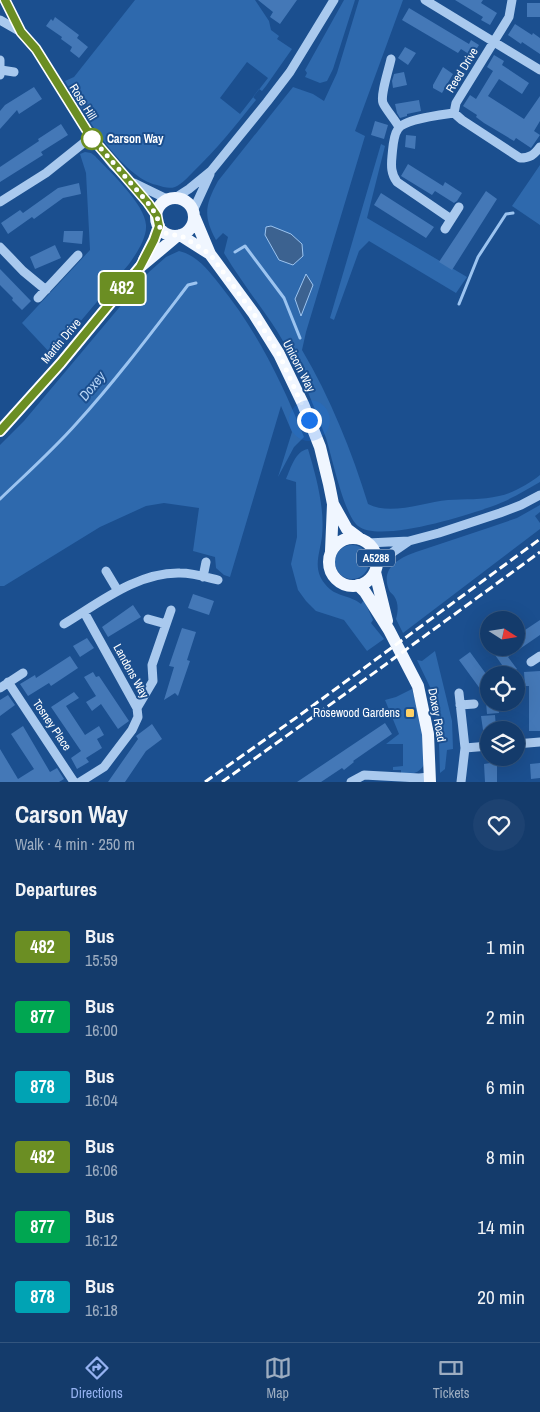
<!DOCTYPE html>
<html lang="en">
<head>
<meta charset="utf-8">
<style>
  :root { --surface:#143b6b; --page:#1d4271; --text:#f1f3f6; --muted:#9dadc1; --line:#33557e; --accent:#95b2f1 }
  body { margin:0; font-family:"Archivo Narrow",sans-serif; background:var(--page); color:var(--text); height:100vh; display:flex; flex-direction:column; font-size:19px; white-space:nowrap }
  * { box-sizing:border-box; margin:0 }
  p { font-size:16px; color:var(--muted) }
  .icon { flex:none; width:28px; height:28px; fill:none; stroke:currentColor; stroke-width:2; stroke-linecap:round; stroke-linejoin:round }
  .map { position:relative; height:782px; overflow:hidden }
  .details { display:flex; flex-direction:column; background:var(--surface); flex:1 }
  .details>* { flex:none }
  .badge { padding:0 10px; border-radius:4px; font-size:18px; line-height:32px }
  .needle { width:32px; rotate:102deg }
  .tools { position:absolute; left:480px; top:611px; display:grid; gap:10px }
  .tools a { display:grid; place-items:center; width:45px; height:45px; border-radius:50%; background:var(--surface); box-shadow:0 5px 20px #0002,0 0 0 1px var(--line); font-size:25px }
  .you { position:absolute; width:25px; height:25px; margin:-12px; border:4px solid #fff; border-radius:50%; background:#1a73e8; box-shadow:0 0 0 8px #1a73e833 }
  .map>.badge { position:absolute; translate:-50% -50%; box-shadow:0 0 0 2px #fff }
  h2 { padding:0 15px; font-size:19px; line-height:45px }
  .round { display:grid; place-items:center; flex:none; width:52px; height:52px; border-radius:26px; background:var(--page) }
  .summary { display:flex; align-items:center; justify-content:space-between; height:85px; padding:0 15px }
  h1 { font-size:24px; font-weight:700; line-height:38px }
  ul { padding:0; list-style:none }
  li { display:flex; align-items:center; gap:15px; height:70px; padding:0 15px }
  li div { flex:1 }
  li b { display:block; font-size:19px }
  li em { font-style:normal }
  li .badge { min-width:55px; font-weight:700; text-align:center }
  .tabs { display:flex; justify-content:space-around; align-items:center; height:70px; border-top:1px solid var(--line); background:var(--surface); font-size:14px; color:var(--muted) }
  .tabs a { display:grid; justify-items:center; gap:2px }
  .tabs .on { color:var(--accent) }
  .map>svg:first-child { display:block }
</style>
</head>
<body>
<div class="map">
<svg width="540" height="782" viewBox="0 0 540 782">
  <rect width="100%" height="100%" fill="#1b4f8f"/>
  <path fill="#2e69ad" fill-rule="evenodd" d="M135,0H255L269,21L271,30L279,36L277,39L292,49L266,86L262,91L259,89L253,97L256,100C236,125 216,150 193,172C188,177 182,184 175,187C169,189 163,187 157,185C122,178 82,111 65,81L74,77ZM247,62L268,78L240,114L220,98Z
    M344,0H355L333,69L327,81L320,83L305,77L307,73L305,70Z
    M359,0H403L355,131L365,136L306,332L302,350C330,397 352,452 368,504C391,516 424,502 448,500C465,499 482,500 499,496C513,493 529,484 540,475V482C528,489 516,496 503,502C477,513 380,544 358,526C344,515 332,457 326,438C312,401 298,365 277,331C260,305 240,280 224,253L228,237L223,233L216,240C203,216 205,205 218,181L293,87L313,94L324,101L337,73Z
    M381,144L385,146L367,218L467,277L456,293L369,241L359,251L334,320L330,318Z
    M85,152L91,153L95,156C110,172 145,204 146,225C147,238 136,254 129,264L52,355L22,323L90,250L86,173L80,154Z
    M540,165V225L512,206Z
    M179,251C197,255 209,271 220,285C257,331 282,382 304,437L294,447L278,477L292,432L281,406L230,577L224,575L216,568L215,557L193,551L199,508L164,503L146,506L100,527L4,586H0V445L24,421L149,272L166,257Z
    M308,449C316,476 325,508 322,536C320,554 312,568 325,584C336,598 349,594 361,604L364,600L373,620L371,623L384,639L367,651L344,620L316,611L306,601L298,590L291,564L297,537L296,482L286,479C291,468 295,451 308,449Z
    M540,505V512L535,516L540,523V529L403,633L396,619C398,612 399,603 394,596C392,593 390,593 389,590C380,568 399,558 416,552L491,527L517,518Z
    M335 562a17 17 0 1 1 34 0a17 17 0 1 1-34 0Z
    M435,651L452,721L453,749L447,750L445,769L440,773L439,744L435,712L437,711L430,687L417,660L422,661Z
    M412,689L421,720L425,762C421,773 412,775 401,774V770H393V767L403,766V744H386L399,734L385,700L396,697Z"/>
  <path fill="#3c6290" stroke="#9cc4f0" d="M271,226L291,234L302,244L303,256L293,265L279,260L265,235L266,227Z
    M306,274L313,285L301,316L295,299Z"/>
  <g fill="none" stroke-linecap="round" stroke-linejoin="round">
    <path stroke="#9cc4f0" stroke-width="3" d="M235,252L245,246L284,298L300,338
      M459,304L478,257L506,214L513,213
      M0,499C26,474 52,451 76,424C116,380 152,332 188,285L196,283"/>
  </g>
  <path fill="#4478b7" d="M258,0H297L280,24L270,17L273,12Z
    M455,0H483L481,3L497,13L490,25L481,20L483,17Z
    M527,3H540V17H527Z
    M409,8L469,44L471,40L479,45L472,56L461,49L458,53L402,20Z
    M55,17L79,35L77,38L88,47L79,58L70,51L72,47L61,39L62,37L46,26L51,19L53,21Z
    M515,24L532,35L533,33L540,38V54L522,42L521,44L508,35Z
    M405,47L416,53L408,65L398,58Z
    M494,55L504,61L502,65L529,83L522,94L499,79L488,96L524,119L540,96V121L534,131L540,135L531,148L516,138L514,141L484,123L476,117L477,115L463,106L470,95L476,99L493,71L487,67Z
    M443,67L453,74L442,93L433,88V85Z
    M404,72L407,85L393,88L392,81L394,74Z
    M34,87L42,99L19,114L17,110L0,129V111L5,105Z
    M419,100L421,111L407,114V116L400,118L397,113L395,104Z
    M375,121L388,125L384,139L371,135Z
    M61,124L68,135L41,152L43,155L0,182V167L39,141L38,139Z
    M406,135L416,136L415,149L405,147Z
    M408,164L443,186L445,182L462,193L457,201L454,203L435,191L432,195L401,176Z
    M79,183L81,194L63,198L34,219L32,217L8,234L1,223L20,210L23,213L58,188Z
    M486,191L497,199L452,270L439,262Z
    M381,193L434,227L426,238L374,205Z
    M64,231H83L82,244L63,242Z
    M55,245L61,258L35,269L30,257Z
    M0,269L31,301L22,310L12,300L13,298L0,285Z
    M193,594L214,601L209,615L188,608Z
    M133,605L141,617L108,637L102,627Z
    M540,620V635L508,657L517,669L509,675L493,652L499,648H516V636Z
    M182,628L196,632L187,660L190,661L178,696L175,693L164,700L174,667L169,666Z
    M87,638L94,648L80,657L73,646Z
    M470,652L489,678V701L459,660Z
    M70,656L78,668L51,686L49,683L28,696L20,684L35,675L36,678Z
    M540,671V731H529V686H525L524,672Z
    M93,672L96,677L99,676L129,721L118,729L101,704L92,711L86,702L96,696L84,677Z
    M74,692L79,698L66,706L85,735L99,726L104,735L97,739L102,748L86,758L89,762L77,769L71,758L81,751L51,707Z
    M8,695L15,705L0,716V700Z
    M486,702H498L499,713L487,714Z
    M495,715L496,728L495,730H483L481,716Z
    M385,723L392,734L353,761L354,762L344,770L342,768L321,782H297Z
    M152,724L162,739L146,751L125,782H108L138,739L136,736Z
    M23,726L50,772L57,768L64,779L59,782H0V749L18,779L34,769L11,734Z
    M497,762V782H485L484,764Z
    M540,763V778L531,779L530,764Z"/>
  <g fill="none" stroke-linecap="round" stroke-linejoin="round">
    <path stroke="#a9c9ee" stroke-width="9" d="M5,0L21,32L36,49L91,137L113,165L129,180L157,216
      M425,0L540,70
      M512,0L509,17L456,103L454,113L462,120L520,158C530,158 534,155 540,147
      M0,20L21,32
      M391,59C389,69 380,95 383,103C385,108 395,120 399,127
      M0,60V75
      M1,70L14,72
      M134,183L169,200
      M175,198L189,189L211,171L267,102L290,72L334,0
      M0,202L46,173L91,137
      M193,211L210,174
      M451,219L397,182C391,174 391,166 392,156C393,147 393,136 398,129C404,119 441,115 454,113
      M445,229L459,207
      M0,247L23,271L46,290
      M38,298L78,255
      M368,543L409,541L439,533L500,513L521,505L540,495
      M377,563L409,541
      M106,571L118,591
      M203,577L206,562
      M148,619L166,624
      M64,624C99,603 137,572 180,573C193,573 206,577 218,580
      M531,662L540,656
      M8,682L74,782
      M0,688L23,673
      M459,693L465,748L489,746
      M460,705L474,704
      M137,708L153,681L152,665L171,610
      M516,744L540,742
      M80,782L104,767L132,730L138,717L137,708L84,612
      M351,782L364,775L419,778L430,777
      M461,782L465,748"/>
    <path stroke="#f0f6ff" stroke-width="12" d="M156 217a19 19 0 1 1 38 0a19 19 0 1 1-38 0Z
      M194,216L210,254L254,314L279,354L303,404L320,447L329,484L333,504L331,551
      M180,235L210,254
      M144,260L154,240L159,226
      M0,431L61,363L140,267L177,236
      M333,504L347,529L359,538
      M329 562a24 24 0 1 1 48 0a24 24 0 1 1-48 0Z
      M375,572L387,621
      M358,585L365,592L389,630L418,686L428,734L430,782"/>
    <path stroke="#fff" stroke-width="3" stroke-dasharray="9 4" stroke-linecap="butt" d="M205,782L300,715L540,539
      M222,782L345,694L540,552"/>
  </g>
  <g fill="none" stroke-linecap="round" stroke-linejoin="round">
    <defs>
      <path id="line" d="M0,431L61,363L140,267L154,240L159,226L157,216L148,203L91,137L36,49L21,32L5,0"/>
    </defs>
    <use href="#line" stroke="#fff" stroke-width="11"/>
    <use href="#line" stroke="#6b8e23" stroke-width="8"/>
    <path stroke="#fff" stroke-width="5" stroke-dasharray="0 9" d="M92,139L91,137L148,203L157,216L159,226L163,232L170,235H180L210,254L254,314L279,354L309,420"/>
  </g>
  <circle fill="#fff" stroke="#6b8e23" stroke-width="2.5" cx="92" cy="139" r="10"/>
  <rect fill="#ffd166" stroke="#1b4f8f" stroke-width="2" x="405" y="708" width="10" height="10" rx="2.5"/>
  <g text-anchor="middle" stroke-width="4" stroke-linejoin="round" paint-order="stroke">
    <rect fill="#1b4f8f" stroke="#bbcadd" stroke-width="1" x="357" y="549.5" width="38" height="17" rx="4"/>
    <g font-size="11" font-weight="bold" fill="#fff">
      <text x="376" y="562">A5288</text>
    </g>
    <g font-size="12" fill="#fff" stroke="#1b4f8f">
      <text transform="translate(462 70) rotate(-59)" y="4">Reed Drive</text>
      <text transform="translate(83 102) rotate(58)" y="4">Rose Hill</text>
      <text transform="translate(61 341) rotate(-50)" y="4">Martin Drive</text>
      <text transform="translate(299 366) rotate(63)" y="4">Unicorn Way</text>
      <text transform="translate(131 671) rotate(61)" y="4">Landons Way</text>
      <text transform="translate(437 715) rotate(80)" y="4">Doxey Road</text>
      <text transform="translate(52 725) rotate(56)" y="4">Tosney Place</text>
    </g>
    <g font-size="12" font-weight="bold" fill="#fff" stroke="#1b4f8f" text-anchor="start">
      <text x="107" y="143">Carson Way</text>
    </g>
    <g font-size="12" fill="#fff" stroke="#1b4f8f" text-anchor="end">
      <text x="400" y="717">Rosewood Gardens</text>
    </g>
    <g font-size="14" font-style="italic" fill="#b5d3f5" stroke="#1b4f8f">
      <text transform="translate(92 386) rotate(-51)" y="5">Doxey</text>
    </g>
  </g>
</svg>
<div class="tools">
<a><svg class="needle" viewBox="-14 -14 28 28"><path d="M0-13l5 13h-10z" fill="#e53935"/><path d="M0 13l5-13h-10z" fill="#9dadc1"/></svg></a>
<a><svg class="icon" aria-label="locate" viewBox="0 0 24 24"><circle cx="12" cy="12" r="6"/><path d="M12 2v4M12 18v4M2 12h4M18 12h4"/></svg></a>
<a><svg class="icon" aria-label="layers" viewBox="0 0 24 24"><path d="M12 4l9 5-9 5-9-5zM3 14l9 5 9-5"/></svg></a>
</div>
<div class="you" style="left:309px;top:420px"></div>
<b class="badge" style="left:122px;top:288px;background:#6b8e23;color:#fff">482</b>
</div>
<section class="details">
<div class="summary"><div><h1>Carson Way</h1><p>Walk · 4 min · 250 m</p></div><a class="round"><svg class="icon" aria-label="heart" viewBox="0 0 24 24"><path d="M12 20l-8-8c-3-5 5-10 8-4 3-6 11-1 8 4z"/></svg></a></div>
<h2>Departures</h2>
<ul>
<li><span class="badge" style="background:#6b8e23;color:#fff">482</span><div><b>Bus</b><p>15:59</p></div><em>1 min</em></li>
<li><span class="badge" style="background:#00a651;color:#fff">877</span><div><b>Bus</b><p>16:00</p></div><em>2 min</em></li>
<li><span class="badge" style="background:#00a3b4;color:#fff">878</span><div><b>Bus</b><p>16:04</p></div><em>6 min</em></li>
<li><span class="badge" style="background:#6b8e23;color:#fff">482</span><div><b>Bus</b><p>16:06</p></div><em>8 min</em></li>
<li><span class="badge" style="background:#00a651;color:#fff">877</span><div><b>Bus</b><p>16:12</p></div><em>14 min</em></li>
<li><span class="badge" style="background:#00a3b4;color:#fff">878</span><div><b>Bus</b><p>16:18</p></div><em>20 min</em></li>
</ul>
</section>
<nav class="tabs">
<a class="on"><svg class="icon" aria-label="directions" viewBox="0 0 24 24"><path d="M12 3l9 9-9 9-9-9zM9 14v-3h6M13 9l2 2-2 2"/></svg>Directions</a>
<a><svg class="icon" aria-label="map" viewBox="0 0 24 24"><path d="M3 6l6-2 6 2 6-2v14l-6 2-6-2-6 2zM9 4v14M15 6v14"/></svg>Map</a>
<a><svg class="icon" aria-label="tickets" viewBox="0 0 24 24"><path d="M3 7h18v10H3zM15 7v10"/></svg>Tickets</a>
</nav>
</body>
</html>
